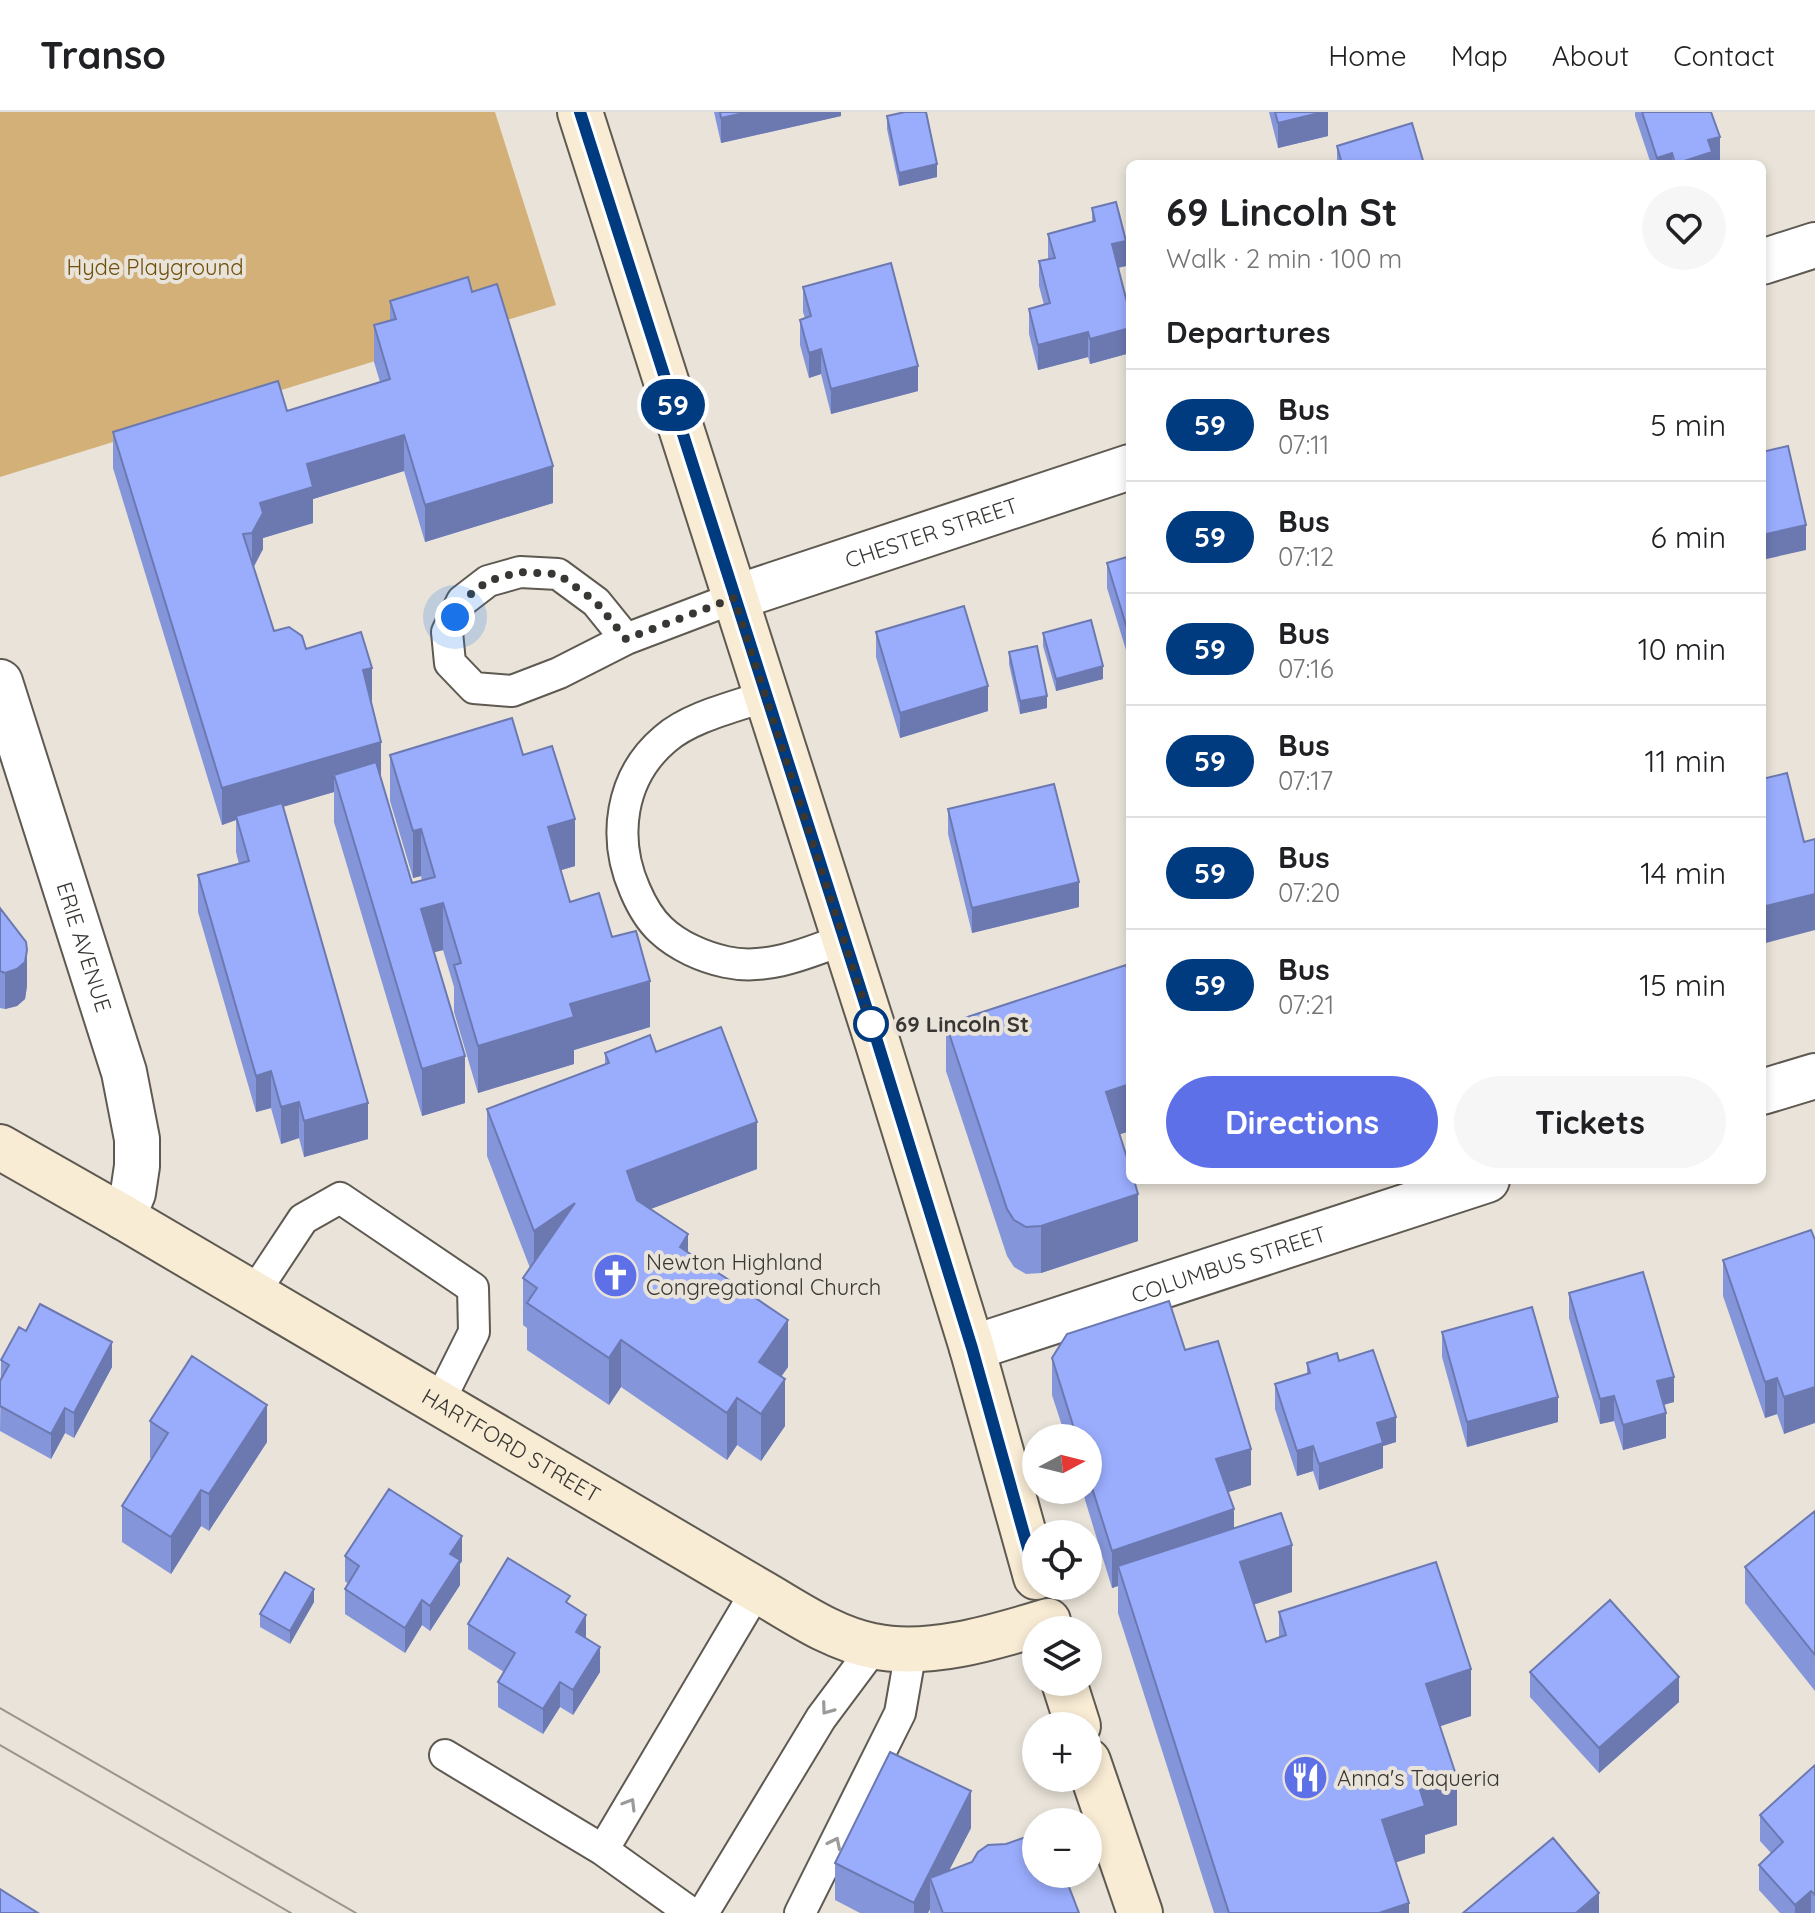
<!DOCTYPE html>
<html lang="en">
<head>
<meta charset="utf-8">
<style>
  :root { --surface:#fff; --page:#f6f6f6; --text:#202124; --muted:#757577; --line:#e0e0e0; --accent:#5e70e7 }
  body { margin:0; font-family:Quicksand,sans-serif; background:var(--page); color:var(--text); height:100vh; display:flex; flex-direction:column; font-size:30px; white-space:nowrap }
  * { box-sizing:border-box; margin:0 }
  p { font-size:26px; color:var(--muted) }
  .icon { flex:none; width:44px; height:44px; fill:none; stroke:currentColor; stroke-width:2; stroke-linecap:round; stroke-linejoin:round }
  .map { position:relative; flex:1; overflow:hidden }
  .details { position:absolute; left:1126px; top:48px; width:640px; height:1024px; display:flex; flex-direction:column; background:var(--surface); border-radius:12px; box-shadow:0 4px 12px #0003 }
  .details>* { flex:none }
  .badge { padding:0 16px; border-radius:26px; font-size:28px; line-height:52px }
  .needle { width:52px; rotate:83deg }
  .tools { position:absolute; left:1022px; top:1312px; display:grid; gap:16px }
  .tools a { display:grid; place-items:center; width:80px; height:80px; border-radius:50%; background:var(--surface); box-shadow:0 4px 12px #0003; font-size:40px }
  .you { position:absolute; width:40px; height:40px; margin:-20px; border:6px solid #fff; border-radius:50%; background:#1a73e8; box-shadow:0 0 0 12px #1a73e833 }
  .map>.badge { position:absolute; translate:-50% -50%; box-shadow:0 0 0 4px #fff }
  h2 { padding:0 40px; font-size:30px; line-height:72px }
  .round { display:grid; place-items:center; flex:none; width:84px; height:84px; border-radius:42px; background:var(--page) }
  .overview { display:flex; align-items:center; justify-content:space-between; height:136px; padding:0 40px }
  h1 { font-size:38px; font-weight:800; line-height:60px }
  .cta { display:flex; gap:16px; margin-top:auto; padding:16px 40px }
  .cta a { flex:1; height:92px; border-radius:48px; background:var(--accent); color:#fff; font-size:32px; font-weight:800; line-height:92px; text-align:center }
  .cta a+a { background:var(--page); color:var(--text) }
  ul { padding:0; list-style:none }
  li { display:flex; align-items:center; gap:24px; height:112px; padding:0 40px; border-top:2px solid var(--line) }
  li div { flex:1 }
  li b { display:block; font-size:30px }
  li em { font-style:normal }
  li .badge { min-width:88px; font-weight:700; text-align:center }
  header { display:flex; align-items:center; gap:48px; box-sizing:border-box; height:112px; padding:0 40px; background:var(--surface); border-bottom:2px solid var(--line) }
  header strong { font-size:38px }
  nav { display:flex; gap:44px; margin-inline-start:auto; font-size:28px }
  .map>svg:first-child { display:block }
</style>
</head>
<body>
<header>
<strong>Transo</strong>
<nav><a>Home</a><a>Map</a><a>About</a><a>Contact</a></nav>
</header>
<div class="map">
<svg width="1815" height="1801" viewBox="0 0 1815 1801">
  <rect width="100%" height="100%" fill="#e9e3d9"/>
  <path fill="#d2b077" d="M0,0H495L556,193L0,365Z"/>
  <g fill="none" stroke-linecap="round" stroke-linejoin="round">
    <defs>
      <path id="lane" d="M626,527L559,561L512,579L474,576L450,551L447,520L462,489L488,469L520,460L558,462L596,490L626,527L734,486
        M766,584C734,595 690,605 665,627C620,665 612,726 635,778C641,792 649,807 661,818C678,834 703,845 726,850C767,859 807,841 845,827
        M254,1181L303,1107L340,1086L473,1176L474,1220L439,1290
        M445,1643L603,1738
        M691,1801L603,1738L757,1478
        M703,1801L821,1606L874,1535
        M800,1801L900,1601L911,1538"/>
      <g id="street">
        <path d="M1762,150L1815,133"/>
        <path id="s1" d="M734,486L1130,355"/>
        <path id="s2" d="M0,570L124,960L137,1027V1054L133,1081L123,1105"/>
        <path d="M1762,980L1815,964"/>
        <path id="s3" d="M972,1236L1487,1068"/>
      </g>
      <g id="secondary">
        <path d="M580,0L878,932L972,1236L1036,1465"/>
        <path id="s4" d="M0,1035L123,1105L757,1478C794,1499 831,1526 873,1534C928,1546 995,1525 1048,1509"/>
        <path d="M1064,1570L1078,1614"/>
        <path d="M1088,1649L1140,1801"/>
      </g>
    </defs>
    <use href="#lane" stroke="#5e5951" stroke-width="34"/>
    <use href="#street" stroke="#5e5951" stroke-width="48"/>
    <use href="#secondary" stroke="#5e5951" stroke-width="48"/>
    <use href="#lane" stroke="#fff" stroke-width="30"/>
    <use href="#street" stroke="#fff" stroke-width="44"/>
    <use href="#secondary" stroke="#f9ecd5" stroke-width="44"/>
    <path stroke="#99958d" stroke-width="2" d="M0,1596L356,1801
      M0,1633L291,1801"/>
  </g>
  <path fill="#8495da" d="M714,0H841V4L721,31Z
    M1269,0H1328V24L1278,36Z
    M1635,0H1711L1720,50L1713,52H1651L1635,4Z
    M887,4L937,65L899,74L887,17Z
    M1337,34L1424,52H1337Z
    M1092,96L1126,154L1118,156L1130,202V241L1090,252L1088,245L1038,258L1029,222V197L1044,193L1039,174V149L1048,147V122L1092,110Z
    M803,175L918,279L831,302L821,262L809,266L800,233V208L805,206L803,200Z
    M472,180L553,391L425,430L404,359L313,387V411L263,426V437L254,455L274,519L306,537L372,592L381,666L412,771L422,769L421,764L413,766L390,689V643H523L575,754L561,758L570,790L612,825L650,915L574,938V952L478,981L454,900V875L443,838L434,840L465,991L422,1004L334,710V680L283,695L368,1027L304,1045L299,1026L281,1032L271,996L256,1000L198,800V763L239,752L236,740V708L222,713L113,356V320L287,299L380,270L374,250V213L390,208V189Z
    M1130,444V551L1107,476V451Z
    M876,520L988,599L900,626L876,545Z
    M1043,521L1103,567L1056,579L1043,534Z
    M1009,540L1047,596L1020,602L1009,552Z
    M948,697L1079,795L972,821L948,722Z
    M0,796L27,874L25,887L17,894L5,897L0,896Z
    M946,912L1130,1019L1119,1022L1138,1129L1041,1161L1026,1162L1014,1155L1007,1144L946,959Z
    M656,940L757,1057L650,1097L788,1255L781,1264L785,1314L761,1349L737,1333L727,1348L621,1275L609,1293L527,1238V1216L523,1213V1166L530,1156L487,1044V997L605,952V941Z
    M1811,1118L1784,1322L1777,1302L1765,1306L1723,1184V1148Z
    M1569,1181L1674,1290L1664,1293L1666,1326L1623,1338L1614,1309L1600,1312L1569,1206Z
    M26,1219L112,1255L74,1326L65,1321L51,1347L0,1319L1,1248Z
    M1442,1220L1558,1310L1467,1335L1442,1245Z
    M1185,1238L1251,1373L1228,1380L1234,1417L1292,1480L1253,1493L1266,1530L1279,1525V1500L1471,1604L1440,1614L1457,1713L1425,1723V1741L1396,1750L1409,1801H1214L1118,1501V1474L1112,1476L1082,1378H1088V1326H1066L1052,1283V1246Z
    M1339,1249L1396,1330L1383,1334V1356L1319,1378L1313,1359L1297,1364L1275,1297V1272L1307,1262V1251Z
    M150,1309L267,1330L209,1419L201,1414L171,1462L122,1430V1394L152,1347L150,1346Z
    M1815,1399V1579L1745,1491V1455Z
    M345,1444L462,1449L460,1452V1473L430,1519L422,1513L405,1541L345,1502V1477L348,1472L345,1469Z
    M314,1490L290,1532L260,1515V1502Z
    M570,1492L586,1527L600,1560L573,1603L560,1595L543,1622L498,1595V1570L504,1560L468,1537V1512Z
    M1530,1560L1679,1590L1599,1661L1530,1585Z
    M1815,1653V1801H1780L1759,1778V1753L1771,1741L1760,1729V1703Z
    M971,1716L949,1758L1079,1801H930V1797L928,1801H860L835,1788V1751Z"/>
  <path fill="#6c79b1" d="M748,0H841V4L721,31V6Z
    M1323,0H1328V24L1278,36V11Z
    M1720,25V50L1713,52H1675L1708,28Z
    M1672,41V52H1657V46Z
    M937,52V65L899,74V61Z
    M1126,129V154L1112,157V132Z
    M1130,216V241L1090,252V227Z
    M1088,220V245L1038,258V233Z
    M821,237V262L809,266V241Z
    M918,254V279L831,302V277Z
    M404,323V359L313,387V411L263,426V437L252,457V421L260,391L307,352Z
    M553,354V391L425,430V393Z
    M1806,413V438L1762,448V423Z
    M1103,554V567L1056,579V567Z
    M372,556V592L363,558Z
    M988,574V599L900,626V601Z
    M1047,584V596L1020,602V589Z
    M381,630V666L339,678L334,663V680L237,708L236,704V708L222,713V676Z
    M575,707V754L548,762V715Z
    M421,717V764L413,766V719Z
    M1079,770V795L972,821V796Z
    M1815,782V818L1762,832V795Z
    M443,791V838L421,844V797Z
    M27,838V874L25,887L17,894L5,897V861Z
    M650,869V915L574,938V952L478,981V934L570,892Z
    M465,944V991L422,1004V957Z
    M271,959V996L256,1000V964Z
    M1130,972V1019L1106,1027V980Z
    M299,990V1026L281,1032V995Z
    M368,991V1027L304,1045V1009Z
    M757,1010V1057L627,1106V1059Z
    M1138,1082V1129L1041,1161V1114Z
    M575,1091L534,1166V1119Z
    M688,1122V1169L680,1135Z
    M788,1208V1255L759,1297V1250Z
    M621,1228V1275L609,1293V1246Z
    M112,1230V1255L74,1326V1301Z
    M1674,1265V1290L1657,1294V1269Z
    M1777,1266V1302L1765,1306V1270Z
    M785,1267V1314L761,1349V1302Z
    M1815,1275V1311L1784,1322V1285Z
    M1614,1284V1309L1600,1312V1287Z
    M1558,1285V1310L1467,1335V1310Z
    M737,1286V1333L727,1348V1301Z
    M267,1293V1330L209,1419V1382Z
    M65,1296V1321L51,1347V1322Z
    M1666,1301V1326L1623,1338V1313Z
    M1396,1305V1330L1383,1334V1356L1319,1378V1352L1377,1311Z
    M1313,1334V1359L1297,1364V1339Z
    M1251,1337V1373L1216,1384V1347Z
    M201,1378V1414L171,1462V1425Z
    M1234,1397V1433L1118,1454V1474L1112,1476V1439Z
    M462,1424V1449L460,1452V1473L430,1519V1494L450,1442Z
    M1292,1433V1480L1240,1497V1450Z
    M314,1477V1490L290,1532V1519Z
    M422,1488V1513L405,1541V1516Z
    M586,1503V1528L576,1520Z
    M600,1535V1560L573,1603V1578Z
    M1471,1557V1604L1426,1619V1572Z
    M1679,1565V1590L1599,1661V1636Z
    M560,1570V1595L543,1622V1597Z
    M1457,1666V1713L1425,1723V1741L1382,1755V1708L1420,1678Z
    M971,1679V1716L936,1784L930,1766V1797L928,1801H914V1791Z
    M1811,1779V1801H1795V1793Z
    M1599,1781V1801H1576Z
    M1409,1791V1801H1379Z"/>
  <path fill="#9aadfd" stroke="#6c79b1" stroke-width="2" d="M720,0H748L721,6Z
    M905,0H926L937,52L899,61L887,4Z
    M1275,0H1323L1278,11Z
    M1642,0H1711L1720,25L1708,28L1712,40L1675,52L1672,41L1657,46Z
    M1412,11L1424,52H1342L1337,34Z
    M1116,90L1126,129L1112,132L1130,202V216L1090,227L1088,220L1038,233L1029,197L1050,191L1039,149L1055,146L1048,122L1095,109L1092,96Z
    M891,151L918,254L831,277L821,237L809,241L800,208L811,204L803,175Z
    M468,165L472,180L497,172L553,354L425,393L404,323L307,352L313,375L260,391L263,401L252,421L243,422L274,519L289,515L302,524L306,537L361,520L372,556L363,558L381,630L222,676L113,320L278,269L287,299L390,267L374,213L396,207L390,189Z
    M1788,334L1806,413L1762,423V340Z
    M1130,444V526L1107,451Z
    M964,494L988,574L900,601L876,520Z
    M1091,508L1103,554L1056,567L1043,521Z
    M1037,534L1047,584L1020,589L1009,540Z
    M512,606L523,643L552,634L575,707L548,715L570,790L599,781L612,825L636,819L650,869L570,892L574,905L478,934L454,853L461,851L443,791L421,797L465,944L422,957L334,663L376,650L412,771L435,765L421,717L413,719L390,643Z
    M1787,661L1804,730L1815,727V782L1762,795V667Z
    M1054,672L1079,770L972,796L948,697Z
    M282,691L368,991L304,1009L299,990L281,995L271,959L256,964L198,763L249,749L236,704Z
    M0,796L26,830L27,838L25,850L17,857L5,861L0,859Z
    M1126,853L1130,864V972L1106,980L1130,1055V1068H1134L1138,1082L1041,1114L1026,1115L1014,1108L1007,1097L946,912Z
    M721,915L757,1010L627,1059L637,1088L688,1122L680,1135L788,1208L759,1250L785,1267L761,1302L737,1286L727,1301L621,1228L609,1246L527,1191L537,1176L523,1166L575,1091L534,1119L487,997L609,951L605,941L650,923L656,940Z
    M1811,1118L1815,1128V1275L1784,1285L1777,1266L1765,1270L1723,1148Z
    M1643,1160L1674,1265L1657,1269L1666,1301L1623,1313L1614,1284L1600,1287L1569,1181Z
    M1169,1189L1185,1238L1218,1229L1251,1337L1216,1347L1234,1397L1112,1439L1088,1363V1326H1077L1052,1246L1067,1222Z
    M40,1192L112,1230L74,1301L65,1296L51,1322L0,1294V1269L9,1253L1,1248L19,1215L26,1219Z
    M1532,1195L1558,1285L1467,1310L1442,1220Z
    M1373,1238L1396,1305L1377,1311L1383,1331L1319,1352L1313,1334L1297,1339L1275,1272L1310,1261L1307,1251L1337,1241L1339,1249Z
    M192,1244L267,1293L209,1382L201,1378L171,1425L122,1394L168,1321L150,1309Z
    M389,1377L462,1424L450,1442L460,1448L430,1494L422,1488L405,1516L345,1477L359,1454L345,1444Z
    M1815,1399V1543L1745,1455Z
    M1281,1401L1292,1433L1240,1450L1266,1530L1286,1523L1279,1500L1436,1450L1471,1557L1426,1572L1457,1666L1420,1678L1425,1694L1382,1708L1409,1791L1379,1801H1229L1118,1454Z
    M508,1446L570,1484L566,1490L586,1503L576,1520L600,1535L573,1578L560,1570L543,1597L498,1570L515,1541L468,1512Z
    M285,1460L314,1477L290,1519L260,1502Z
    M1610,1488L1679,1565L1599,1636L1530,1560Z
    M890,1640L971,1679L914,1791L835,1751Z
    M1815,1653V1783L1811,1779L1795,1793L1759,1753L1783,1730L1760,1703Z
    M1031,1725L1036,1727V1762H1064L1079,1801H943L930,1766L972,1750L978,1740L988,1733L1006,1732L1023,1726Z
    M1553,1726L1599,1781L1576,1801H1463Z
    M0,1777L38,1801H0Z"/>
  <defs><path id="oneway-chevron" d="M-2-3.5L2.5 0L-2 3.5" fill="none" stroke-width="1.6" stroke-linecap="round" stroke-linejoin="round" transform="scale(2)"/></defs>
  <g stroke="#9c9b99">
    <use href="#oneway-chevron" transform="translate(827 1597) rotate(126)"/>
    <use href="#oneway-chevron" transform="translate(630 1692) rotate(-59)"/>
    <use href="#oneway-chevron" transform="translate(835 1731) rotate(-64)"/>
  </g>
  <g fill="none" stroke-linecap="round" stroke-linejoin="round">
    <defs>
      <path id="line" d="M580,0L878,932L972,1236L1036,1465"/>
    </defs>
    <use href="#line" stroke="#fff" stroke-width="18"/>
    <use href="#line" stroke="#003b80" stroke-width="12"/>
    <path stroke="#393733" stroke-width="8" stroke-dasharray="0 14.4" d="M455,505L462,489L488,469L520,460L558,462L596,490L626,527L734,486L871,912"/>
  </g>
  <defs>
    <symbol id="church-disc" viewBox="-11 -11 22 22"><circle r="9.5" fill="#5e70e7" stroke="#e9e3d9"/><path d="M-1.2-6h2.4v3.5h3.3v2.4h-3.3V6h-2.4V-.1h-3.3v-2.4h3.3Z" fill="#fff"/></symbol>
    <symbol id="restaurant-disc" viewBox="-11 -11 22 22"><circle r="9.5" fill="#5e70e7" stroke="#e9e3d9"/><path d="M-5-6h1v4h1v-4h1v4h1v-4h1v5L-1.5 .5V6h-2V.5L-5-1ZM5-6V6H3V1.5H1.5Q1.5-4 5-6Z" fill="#fff"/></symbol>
  </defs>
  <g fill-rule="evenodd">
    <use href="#church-disc" x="590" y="1138" width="51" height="51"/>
    <use href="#restaurant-disc" x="1280" y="1640" width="51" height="51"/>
  </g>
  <circle fill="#fff" stroke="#003b80" stroke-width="4" cx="871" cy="912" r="16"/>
  <g text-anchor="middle" stroke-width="8" stroke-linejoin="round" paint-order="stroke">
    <g font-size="22" fill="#6f500b" stroke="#e9e3d9">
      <text x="155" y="163">Hyde Playground</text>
    </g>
    <g font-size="22" fill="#393733" stroke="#e9e3d9">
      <text dy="8" stroke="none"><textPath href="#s1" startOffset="208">CHESTER STREET</textPath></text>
      <text dy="8" stroke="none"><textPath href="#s2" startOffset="278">ERIE AVENUE</textPath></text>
      <text dy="8" stroke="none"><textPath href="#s3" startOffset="270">COLUMBUS STREET</textPath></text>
      <text dy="8" stroke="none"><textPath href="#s4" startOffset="592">HARTFORD STREET</textPath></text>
    </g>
    <g font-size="22" font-weight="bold" fill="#393733" stroke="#e9e3d9" text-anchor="start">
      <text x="895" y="920">69 Lincoln St</text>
    </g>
    <g font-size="22" fill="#393733" stroke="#e9e3d9" text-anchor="start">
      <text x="646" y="1158">Newton Highland<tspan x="646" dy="25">Congregational Church</tspan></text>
      <text x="1337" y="1674">Anna's Taqueria</text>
    </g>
  </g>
</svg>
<div class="tools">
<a><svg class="needle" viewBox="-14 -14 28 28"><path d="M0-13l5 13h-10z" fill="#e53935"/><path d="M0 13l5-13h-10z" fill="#757577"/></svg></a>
<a><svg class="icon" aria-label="locate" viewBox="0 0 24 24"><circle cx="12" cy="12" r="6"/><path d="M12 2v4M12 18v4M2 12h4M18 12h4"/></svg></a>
<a><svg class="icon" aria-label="layers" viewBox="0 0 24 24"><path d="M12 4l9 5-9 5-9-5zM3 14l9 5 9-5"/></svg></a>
<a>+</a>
<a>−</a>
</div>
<div class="you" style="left:455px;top:505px"></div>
<b class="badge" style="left:673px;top:293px;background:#003b80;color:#fff">59</b>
<section class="details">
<div class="overview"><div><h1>69 Lincoln St</h1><p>Walk · 2 min · 100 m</p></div><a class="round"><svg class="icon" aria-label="heart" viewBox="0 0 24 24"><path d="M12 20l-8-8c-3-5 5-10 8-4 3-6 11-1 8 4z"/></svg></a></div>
<h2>Departures</h2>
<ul>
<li><span class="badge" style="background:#003b80;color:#fff">59</span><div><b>Bus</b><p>07:11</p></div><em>5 min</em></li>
<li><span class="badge" style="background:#003b80;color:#fff">59</span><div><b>Bus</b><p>07:12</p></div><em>6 min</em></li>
<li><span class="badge" style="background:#003b80;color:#fff">59</span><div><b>Bus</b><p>07:16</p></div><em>10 min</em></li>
<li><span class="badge" style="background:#003b80;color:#fff">59</span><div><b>Bus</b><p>07:17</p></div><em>11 min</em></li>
<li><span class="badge" style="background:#003b80;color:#fff">59</span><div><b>Bus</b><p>07:20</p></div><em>14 min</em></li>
<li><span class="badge" style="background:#003b80;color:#fff">59</span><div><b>Bus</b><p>07:21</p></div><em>15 min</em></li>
</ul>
<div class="cta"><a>Directions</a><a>Tickets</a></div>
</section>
</div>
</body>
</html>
